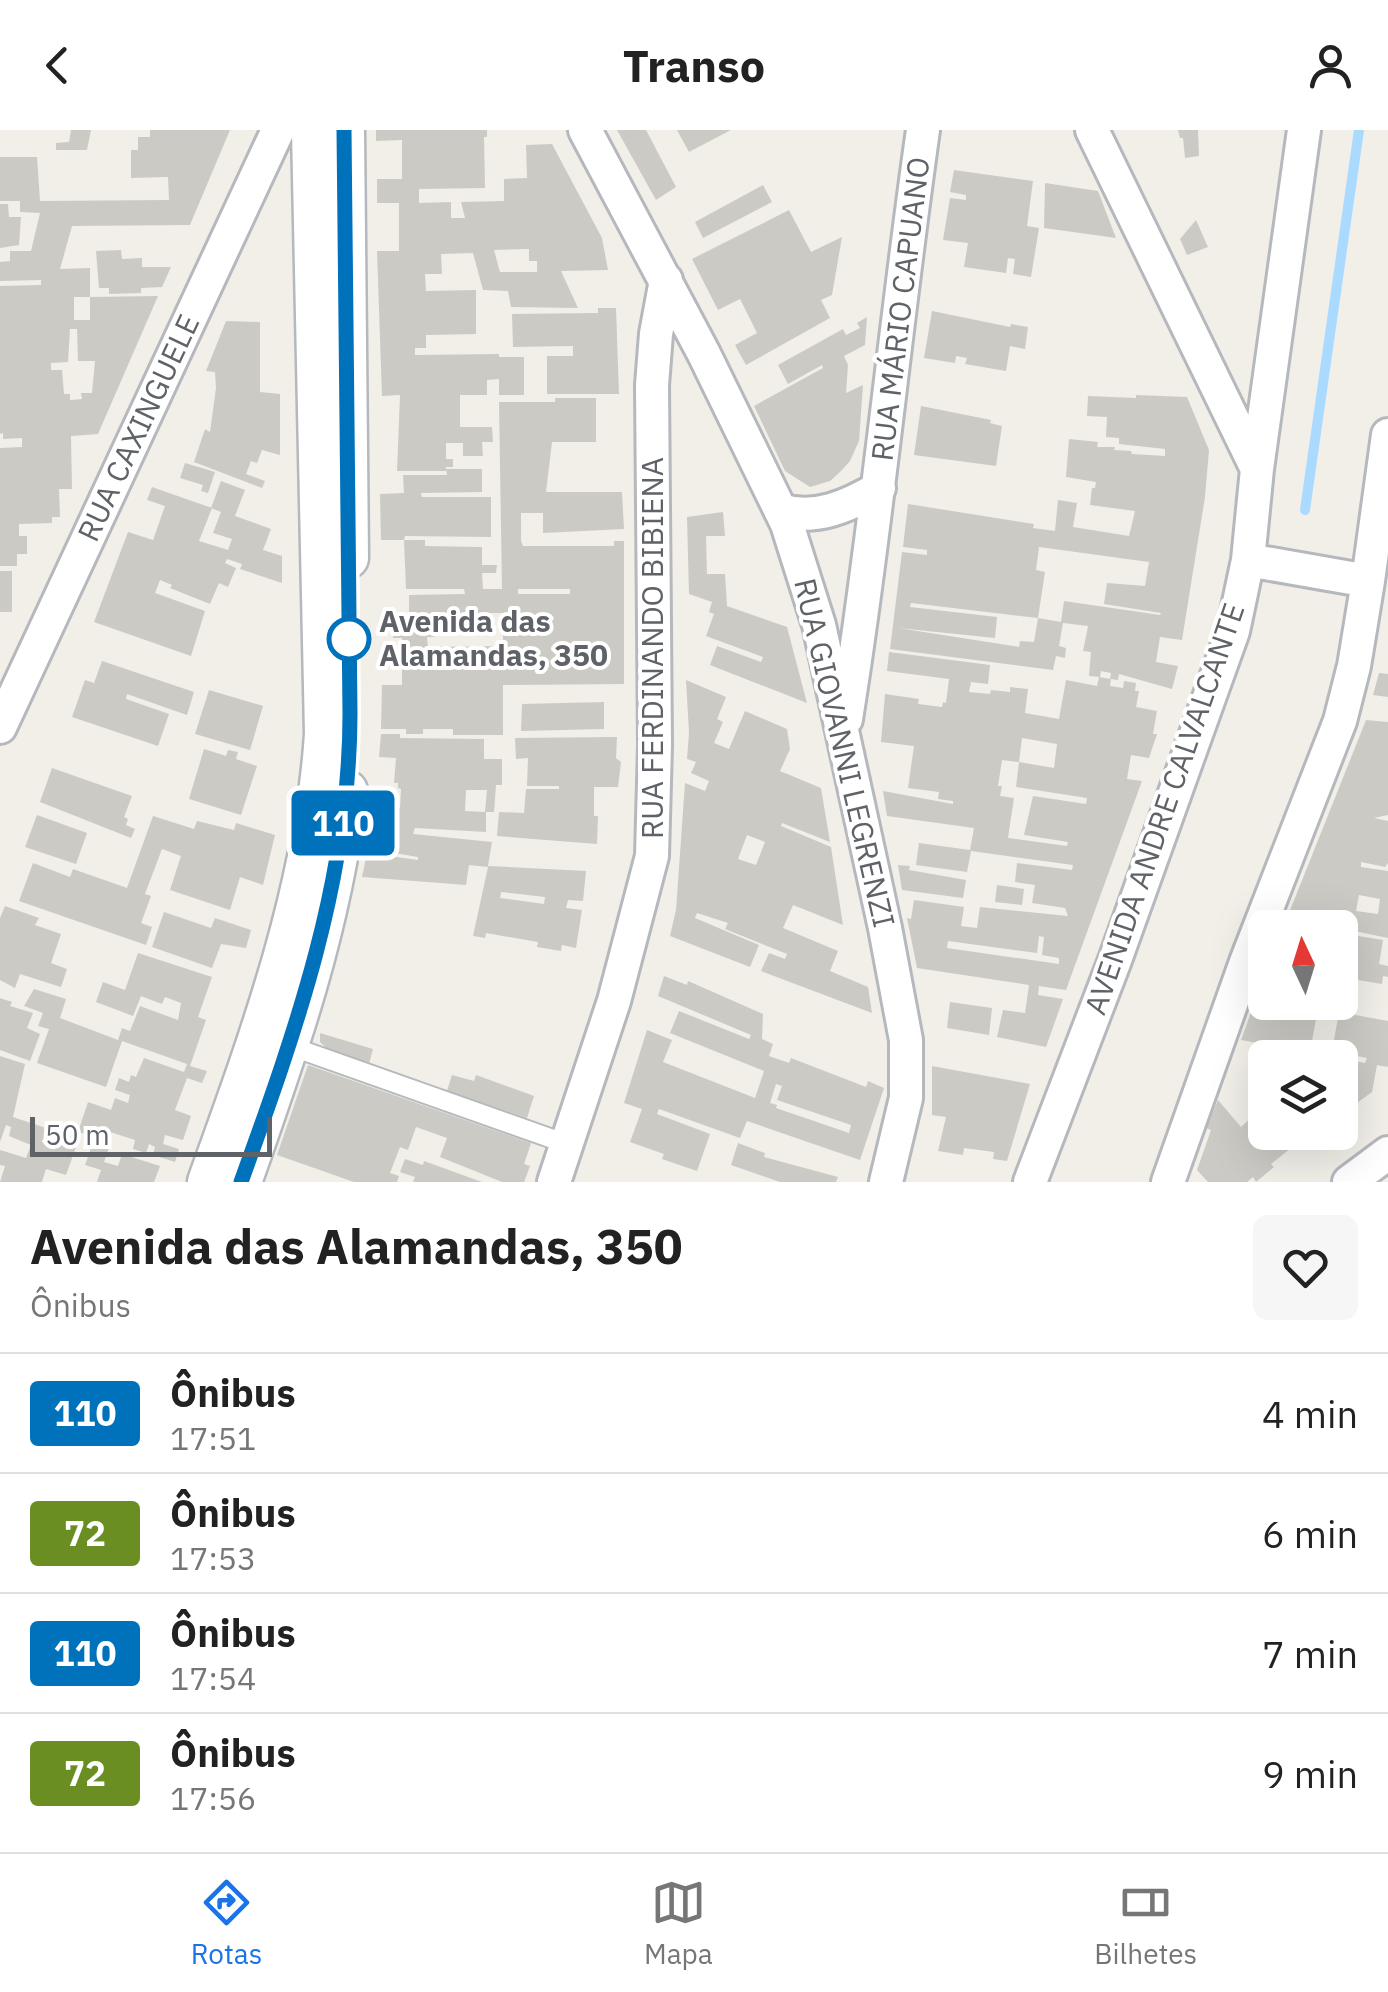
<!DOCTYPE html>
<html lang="pt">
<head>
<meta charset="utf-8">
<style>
  :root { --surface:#fff; --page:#f6f6f6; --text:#222; --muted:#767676; --line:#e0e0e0; --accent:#1a73e8 }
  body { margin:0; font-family:"IBM Plex Sans",sans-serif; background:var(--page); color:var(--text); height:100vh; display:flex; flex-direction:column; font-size:38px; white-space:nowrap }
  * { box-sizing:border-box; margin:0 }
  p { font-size:32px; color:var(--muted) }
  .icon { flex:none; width:55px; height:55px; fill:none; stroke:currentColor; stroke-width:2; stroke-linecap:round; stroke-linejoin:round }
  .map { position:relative; height:1052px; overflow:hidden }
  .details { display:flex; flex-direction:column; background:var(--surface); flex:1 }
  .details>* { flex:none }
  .badge { padding:0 20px; border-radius:8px; font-size:35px; line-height:65px }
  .needle { width:65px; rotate:356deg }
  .fabs { position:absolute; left:1248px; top:780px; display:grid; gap:20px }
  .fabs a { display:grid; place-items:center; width:110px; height:110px; border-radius:15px; background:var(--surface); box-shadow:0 10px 40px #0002; font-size:50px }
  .scale { position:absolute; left:30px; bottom:25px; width:242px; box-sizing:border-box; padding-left:10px; border:5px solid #5f6368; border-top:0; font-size:28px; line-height:35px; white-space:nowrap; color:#5f6368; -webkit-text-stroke:8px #fff; paint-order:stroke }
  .map>.badge { position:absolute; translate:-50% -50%; box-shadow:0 0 0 5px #fff }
  .round { display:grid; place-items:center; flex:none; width:105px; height:105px; border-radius:15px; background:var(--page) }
  .head { display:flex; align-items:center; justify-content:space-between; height:170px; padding:0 30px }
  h1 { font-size:48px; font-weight:800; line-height:75px }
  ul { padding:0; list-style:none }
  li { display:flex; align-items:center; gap:30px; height:120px; padding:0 30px; border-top:2px solid var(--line) }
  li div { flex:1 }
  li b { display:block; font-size:38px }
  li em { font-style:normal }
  li .badge { min-width:110px; font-weight:700; text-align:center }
  header { display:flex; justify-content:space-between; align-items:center; height:130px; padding:0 30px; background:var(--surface); font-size:45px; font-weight:800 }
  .tab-bar { display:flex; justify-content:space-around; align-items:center; height:140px; border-top:2px solid var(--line); background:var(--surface); font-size:28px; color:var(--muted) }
  .tab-bar a { display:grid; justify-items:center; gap:5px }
  .tab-bar .active { color:var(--accent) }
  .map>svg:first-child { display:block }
</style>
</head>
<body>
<header><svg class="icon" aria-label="back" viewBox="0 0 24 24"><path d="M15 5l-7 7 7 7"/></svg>Transo<svg class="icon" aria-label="person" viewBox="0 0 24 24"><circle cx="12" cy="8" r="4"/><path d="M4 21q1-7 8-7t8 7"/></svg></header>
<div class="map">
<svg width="1388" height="1052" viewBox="0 0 1388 1052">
  <rect width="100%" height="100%" fill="#f1efe8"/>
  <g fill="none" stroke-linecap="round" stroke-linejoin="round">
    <path stroke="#aadaff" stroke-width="10" d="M1305,380L1359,0"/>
  </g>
  <path fill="#cccac5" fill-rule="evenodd" d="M71,0H91L87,20H56V13L69,12Z
    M150,0H230L190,95L72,96L60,139L90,138V167H74V190H90V167L158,166L98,304L71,306L72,359H59L60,387H52V393L19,394V406H27V424H17V436H0V318L22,317V308L3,309V303L0,304V156L41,155V150L0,151V132L10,131V121H31L40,83L20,82V71H0V27H37L40,71L169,70L168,47L131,48V20H138V7H150ZM70,199H77L78,231H95L92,263H81L82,269L70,270V264H64L62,240H51V233L68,232Z
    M376,0H487V7H484L485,58L419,59V73L451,72V88H465L461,72L504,71V49L527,48L526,15L552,14L602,108L608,140L561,141L578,178L511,177L508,161L483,160L473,123L441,124L442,144H425L426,161L476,160V204L426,205V218H415V225L499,224V227H524V265H499V249L487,250V265H460V297H492L493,312H482L483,326H463V313H446V329H453V337H446V341H397L400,265L382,266L377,121H399V73H377V49H402V10L376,11ZM529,119V131H537V142H500L494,120Z
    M617,0H646L676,57L656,70Z
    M677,0H731L689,22Z
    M1178,0H1198L1199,26L1185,28L1183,8H1180Z
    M954,40L1033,51L1027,96L1039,98L1031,147L1013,144L1015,129L1008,128L1006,143L964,137L968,113L943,110L950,68L966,70V65L950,62Z
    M1045,53L1098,61L1116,108L1044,98Z
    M763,55L772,72L703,108L695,92Z
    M0,74H8L9,87H21L19,115L0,118Z
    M789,80L811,122L842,107L832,165L821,170L830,188L746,235L735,215L757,203L740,169L718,180L692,129Z
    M1196,90L1208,117L1187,125L1180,109Z
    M121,120L122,129L142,128V137H171L162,157L141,158V163L109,164V158H99L96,121Z
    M598,178H616L619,264H547V226H573V216L513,217L512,184L598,183Z
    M932,181L1010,197L1011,194L1028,197L1025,219L1010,216L1006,241L965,234L967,228L956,226L955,233L924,228Z
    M867,187L865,215L844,226L848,235L846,263L863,255L859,311L850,331L840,342L830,351L810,357L785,341L754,276L823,238L822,235L788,254L778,235L843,199L846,205L860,198L857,193Z
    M226,191L260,192V262L280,264V325L262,320L257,333L251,331L246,344L265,351L262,358L194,332L205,299L210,302L216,258L215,242L206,241Z
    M1136,265L1187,267L1209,320L1205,367L1182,510L1160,507L1156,532L1178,536L1172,559L1119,544L1118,550L1111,549L1110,556L1123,558L1124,551L1136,553L1135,561H1139L1136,577L1157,581L1153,604H1157L1149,628L1131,625L1127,649L1142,651L1066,860L1039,856L1038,865L1063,869L1046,917L997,907L1003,880L1025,883L1029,855L917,838L907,788L911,789L914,770L964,777L961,796L977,798L980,777L1068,786L1065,778L1032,773L1035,755L1015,752L1017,733L1072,740L1073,735L971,721L967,742L916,735L919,713L970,720L974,698L887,686L883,661L953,674V671L938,669L939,662L908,658L914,616L881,612L885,564L919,569L918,574L942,577L943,572L946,573L949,549L887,541L889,522L990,535L988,554L971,552L969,562L990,564L991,560L1010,562V557L1028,559L1025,583L1059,589L1066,550L1097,556L1099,547L1110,549L1111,543L1101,541L1100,547L1089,546L1091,522L1083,521L1088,496L1063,493L1059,516L1066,518L1065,528L1056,526L1053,540L890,519L902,422L927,425V420L903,417L908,374L1034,394L1033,398L1055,401L1058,370L1077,373L1073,397L1129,406L1135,381L1090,375L1092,358H1095L1096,352L1066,347L1069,309L1098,312L1097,317H1115L1114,320L1131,321L1132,324L1165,326V319L1119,314V308L1106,307L1107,287L1087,286L1088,266L1136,268ZM1039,417L1149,432L1145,456L1107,453L1104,474L1161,483L1160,485L1064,471L1061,492L1038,488L1034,512L1020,511L1019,517L898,498L995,508L997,487L910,477L911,473L1038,488L1045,442L1036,440ZM1022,608L1057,614L1054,638L1019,632L1016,657L1087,668L1086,674L1033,666L1024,705L1068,712L1067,716L1008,708L1014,668L1000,666L1002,656H998L1002,630L1019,632ZM1039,806L1044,807L1042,825L1059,828V834L947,818L948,811L1037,823Z
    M555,268H596V312H552L546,362H622L624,399L543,403V383H521V411L523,416H614V411H624V554L503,555V605H453V599H423V604H406V599H381L382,555H402V508H393V484H409V465L465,464L464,459H406L404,410H425V416L482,417V435H497L496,443H482L483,459H502L499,272H555ZM518,459H570V464H518ZM475,483H503V516L428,517L427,507H434L435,502H476Z
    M921,276L991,290L990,293L1002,296L996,336L914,325Z
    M185,333L215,342L208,363L201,361L203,355L180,348Z
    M446,339H482V362L421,363L422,367H491V407L405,406L404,410H381L380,364L404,363L403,345H447Z
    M221,351L245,360L235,386L271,399L263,420L282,426V453L240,439L242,434L227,429L225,433L236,438L228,457L219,453L210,474L170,458L172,455L160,450L155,463L205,481L191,526L94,492L128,402L153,410L165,376L147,370L152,357L212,378L199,411L228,420L232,409L213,403L221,382L211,378Z
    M723,382L725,406H706L707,444H725L727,476L787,497L807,573L710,535L717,516L761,532L763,527L706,506L714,484L709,482L712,472L689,464L687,387Z
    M0,441H12V482H0Z
    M102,531L194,562L187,585L127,564L126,569L169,584L158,616L72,587L85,550L94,553Z
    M1379,543L1388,544V567L1373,565Z
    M686,550L726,567L717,589L723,592L714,613L729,619L745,581L787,599L790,619L780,641L821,658L830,712L782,693L781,696L831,717L843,795L793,775L783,798L838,821L830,841L868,857L872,883L761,841L769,823L785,829L787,824L725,799L728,793L697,783L695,788L759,815L750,837L670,806L676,780L685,653L705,661L709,651L691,643L696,632L687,629L689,603ZM747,705L765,712L756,735L738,729Z
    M209,560L263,576L250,620L195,604Z
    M604,572V599L521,601L522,574Z
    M1366,590L1388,592V685L1374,688L1388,691V733L1385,737L1361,732V737L1388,741V808L1340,798H1283ZM1359,765L1380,769L1378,784L1356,781Z
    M381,604H400V608L484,609V629H502V655H496L494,682H485L487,660H466L465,681L486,682V702L415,698L413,704L492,712L488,736L586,741L583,771L568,770L566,778L582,780L576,818L562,815L561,821L537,817L538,812L486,803L485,808L473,806L488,737L469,735L466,755L362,747L367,723L418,730V727L394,723L397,702L382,701L384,678H400L401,659L398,658V653H394L396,628L379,627ZM501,762L545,767L544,774L500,768Z
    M617,607L616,628L621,632L618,657H594V686H598L597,714L497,706L499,682L524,683L526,659H559V656H527L528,628L516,629L515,608Z
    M204,619L226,626L228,620L238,622L236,629L257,636L241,685L189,669Z
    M52,638L132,666L124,687L128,689L126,695L135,699L131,708L40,672Z
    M37,685L87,703L76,734L25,717Z
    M153,686L194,699L197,691L234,700L236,693L275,705L263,755L240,747L230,780L170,760L181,726L162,719L145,764L151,766L141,793L152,797L146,815L19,771L33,733L70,747L73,739L127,758Z
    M898,735L910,736L909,740L966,750L963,768L902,760Z
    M997,755L1024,759L1022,775L995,772Z
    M5,776L39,788L35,795L61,804L51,833L67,839L61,857L20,844L15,858L0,850V788Z
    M164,782L211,798L215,788L251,800L246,818L221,814L212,838L152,817Z
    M1340,803L1383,810L1379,834L1388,836V847L1383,846L1382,854L1340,847Z
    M138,823L212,847L198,887L206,890L190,936L207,941L202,953L187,948L175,980L191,986L183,1010L165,1005L163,1014L179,1019L175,1032L153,1025L155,1017L149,1014L146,1023L133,1019L135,1010L104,1000L101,1009L111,1012L104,1032L118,1036L122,1024L160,1036L154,1052H97L101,1040L85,1035L95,1007L78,1002L88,972L111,980L115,968L128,973L130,965L115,960L119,948L129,952L131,945L136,947L144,928L184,942L187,934L122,911L106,957L37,933L49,899L38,896L43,883L24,876L34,859L66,869L60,888L118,910L122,898L130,901L140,876L178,890L181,873L165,867L162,874L141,866L133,886L96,872L103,852L125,860Z
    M664,846L687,855L688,851L763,884L762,909L773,914L769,926L789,933L791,928L866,957L868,951L884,958L860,1030L747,991L740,1008L659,979L657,984L710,1004L697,1041L662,1029L664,1024L630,1012L642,979L624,973L647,900L672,910L663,932L755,968L764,941L670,903L679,881L749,909L751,905L658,866ZM776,954L782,956L777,970L851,995L849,1003L776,978L777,975L770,973Z
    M1258,863L1265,864V872L1319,873L1310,922L1241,910Z
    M0,868L12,872L10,876L33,883L27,898L40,904L30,931L0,920Z
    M950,872L992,878L989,905L947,898Z
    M1339,882L1388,891V937L1377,935L1372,962L1346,981L1340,979V928L1365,933L1367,928L1332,921Z
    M320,903L373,919L369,934L328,920L320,912Z
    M0,926L25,934L13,987L79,1009L66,1045L46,1039L42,1052H0L5,1036L0,1035V1020L26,1028L31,1015L9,1006L11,997L6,995L0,1012Z
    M308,935L531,1013L524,1034L530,1036L524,1052H502L440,1027L447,1008L416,997L408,1020L400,1017L390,1043L399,1046L397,1052H354L277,1025Z
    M932,936L1030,954L1007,1031L993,1029L994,1022L964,1018L963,1025L938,1021L946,987L932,985Z
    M452,945L474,951L476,945L534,966L527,988L447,961Z
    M1218,970L1241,997L1256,983L1265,993V1002H1311L1271,1034L1274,1037L1256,1052L1253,1047L1247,1052H1208L1197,1040L1211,1000L1206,998Z
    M738,1013L765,1023L764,1027L838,1047L836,1052H780L731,1035Z
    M405,1029L423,1035L424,1031L482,1052H413L415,1047L400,1042Z"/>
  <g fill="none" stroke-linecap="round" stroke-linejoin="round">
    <defs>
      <path id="service" d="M290,916L567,1014"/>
      <path id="minor" d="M585,0L704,224L787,394L819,495L885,798L906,910V968L886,1052
        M1092,0L1257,339
        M780,380C816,391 848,376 879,358
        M1248,430L1368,451
        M846,589C877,393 895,196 923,0
        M0,597L278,0
        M554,1052L614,871L652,726L655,615L652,255L656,204L666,150
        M1030,1052L1115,830L1233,501L1248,430L1257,339L1304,0
        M1168,1052L1246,832L1340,591L1354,536L1368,451L1388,305
        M1349,1052L1388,1023"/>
      <path id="tertiary" d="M344,0L348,428
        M208,1052C260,908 315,758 325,604L312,0
        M241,1052C287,922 331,799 347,661"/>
    </defs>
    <use href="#service" stroke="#b5b8bc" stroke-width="22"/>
    <use href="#minor" stroke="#b5b8bc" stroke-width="38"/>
    <use href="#tertiary" stroke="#b5b8bc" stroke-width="45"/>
    <use href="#service" stroke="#fff" stroke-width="18"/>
    <use href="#minor" stroke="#fff" stroke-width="32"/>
    <use href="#tertiary" stroke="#fff" stroke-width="40"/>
  </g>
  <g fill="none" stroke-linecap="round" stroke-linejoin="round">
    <defs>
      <path id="line" d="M241,1052C296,900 350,748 350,584L344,0"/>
    </defs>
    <use href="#line" stroke="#fff" stroke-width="22"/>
    <use href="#line" stroke="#0072bc" stroke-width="15"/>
  </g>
  <circle fill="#fff" stroke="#0072bc" stroke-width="5" cx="349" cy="509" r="20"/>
  <g text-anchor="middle" stroke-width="8" stroke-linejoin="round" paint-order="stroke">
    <g font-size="30" fill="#5f6368" stroke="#fff">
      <text transform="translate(901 179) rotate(-83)" y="10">RUA MÁRIO CAPUANO</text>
      <text transform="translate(139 298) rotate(-65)" y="10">RUA CAXINGUELE</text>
      <text transform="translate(653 518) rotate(-90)" y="10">RUA FERDINANDO BIBIENA</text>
      <text transform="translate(844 623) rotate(77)" y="10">RUA GIOVANNI LEGRENZI</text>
      <text transform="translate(1165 679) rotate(-71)" y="10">AVENIDA ANDRE CALVALCANTE</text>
    </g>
    <g font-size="30" font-weight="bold" fill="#5f6368" stroke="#fff" text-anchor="start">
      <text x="379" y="502">Avenida das<tspan x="379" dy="34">Alamandas, 350</tspan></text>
    </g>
  </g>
</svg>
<div class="fabs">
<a><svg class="needle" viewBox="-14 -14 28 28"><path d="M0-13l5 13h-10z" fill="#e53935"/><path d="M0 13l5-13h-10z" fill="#767676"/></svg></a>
<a><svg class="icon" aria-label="layers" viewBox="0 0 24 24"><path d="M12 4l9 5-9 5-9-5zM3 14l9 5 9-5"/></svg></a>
</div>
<div class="scale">50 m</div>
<b class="badge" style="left:343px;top:693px;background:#0072bc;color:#fff">110</b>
</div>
<section class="details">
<div class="head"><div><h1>Avenida das Alamandas, 350</h1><p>Ônibus</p></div><a class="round"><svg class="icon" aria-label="heart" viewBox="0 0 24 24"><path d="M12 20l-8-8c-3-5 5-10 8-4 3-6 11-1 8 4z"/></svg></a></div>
<ul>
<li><span class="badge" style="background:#0072bc;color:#fff">110</span><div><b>Ônibus</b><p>17:51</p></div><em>4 min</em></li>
<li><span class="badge" style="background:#6b8e23;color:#fff">72</span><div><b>Ônibus</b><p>17:53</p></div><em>6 min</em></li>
<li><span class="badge" style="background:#0072bc;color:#fff">110</span><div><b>Ônibus</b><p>17:54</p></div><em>7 min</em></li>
<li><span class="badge" style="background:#6b8e23;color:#fff">72</span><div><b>Ônibus</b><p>17:56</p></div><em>9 min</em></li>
</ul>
</section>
<nav class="tab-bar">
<a class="active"><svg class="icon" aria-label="directions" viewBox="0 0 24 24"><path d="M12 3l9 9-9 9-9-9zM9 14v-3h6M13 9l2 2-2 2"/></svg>Rotas</a>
<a><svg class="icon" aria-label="map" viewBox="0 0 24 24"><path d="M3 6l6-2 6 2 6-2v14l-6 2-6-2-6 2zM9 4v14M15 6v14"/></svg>Mapa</a>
<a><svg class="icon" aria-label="tickets" viewBox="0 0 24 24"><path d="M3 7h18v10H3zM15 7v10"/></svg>Bilhetes</a>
</nav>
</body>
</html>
